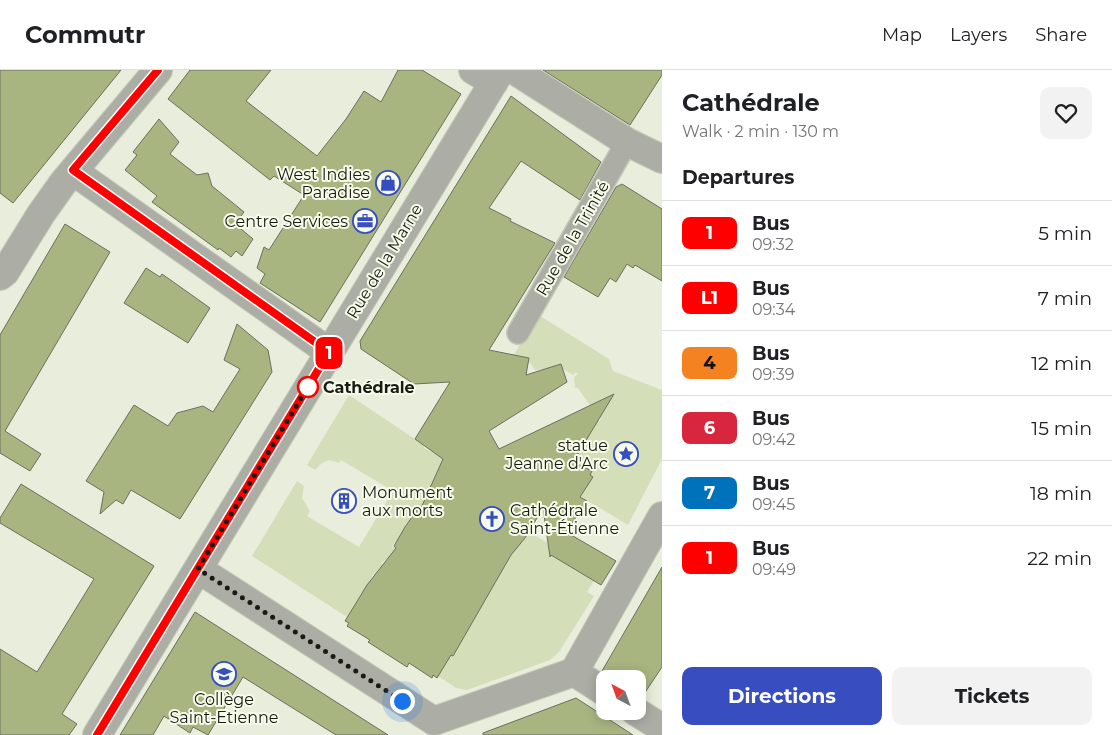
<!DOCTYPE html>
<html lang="en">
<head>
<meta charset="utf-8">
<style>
  :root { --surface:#fff; --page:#f2f2f2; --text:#202124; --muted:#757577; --line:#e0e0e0; --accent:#384ec0 }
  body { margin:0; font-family:Montserrat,sans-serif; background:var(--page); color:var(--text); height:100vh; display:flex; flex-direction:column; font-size:19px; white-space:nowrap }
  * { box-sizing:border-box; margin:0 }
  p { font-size:16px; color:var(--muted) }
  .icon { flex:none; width:28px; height:28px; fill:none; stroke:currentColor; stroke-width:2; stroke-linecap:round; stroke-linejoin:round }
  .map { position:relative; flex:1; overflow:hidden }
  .panel { display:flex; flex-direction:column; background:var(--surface); width:450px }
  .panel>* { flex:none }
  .badge { padding:0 10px; border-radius:8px; font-size:18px; line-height:32px }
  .needle { width:32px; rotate:319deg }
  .controls { position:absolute; left:596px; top:600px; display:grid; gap:10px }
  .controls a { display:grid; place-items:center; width:50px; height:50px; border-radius:10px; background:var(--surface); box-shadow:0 2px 12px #0003; font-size:25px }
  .you { position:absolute; width:25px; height:25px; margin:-12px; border:4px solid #fff; border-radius:50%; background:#1a73e8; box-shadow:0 0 0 8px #1a73e833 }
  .map>.badge { position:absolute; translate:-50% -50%; box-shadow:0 0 0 2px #fff }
  h2 { padding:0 20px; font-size:19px; line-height:45px }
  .round { display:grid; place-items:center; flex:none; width:52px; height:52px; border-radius:10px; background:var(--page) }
  .summary { display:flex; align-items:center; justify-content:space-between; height:85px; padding:0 20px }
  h1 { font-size:24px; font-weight:700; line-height:38px }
  .primary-button { display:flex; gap:10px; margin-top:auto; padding:10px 20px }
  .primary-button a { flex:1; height:58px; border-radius:10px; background:var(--accent); color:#fff; font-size:20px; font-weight:700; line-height:58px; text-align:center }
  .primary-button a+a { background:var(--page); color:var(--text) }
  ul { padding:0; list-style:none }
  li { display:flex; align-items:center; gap:15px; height:65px; padding:0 20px; border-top:1px solid var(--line) }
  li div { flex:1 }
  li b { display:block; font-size:19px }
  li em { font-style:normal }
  li .badge { min-width:55px; font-weight:700; text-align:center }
  header { display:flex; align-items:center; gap:30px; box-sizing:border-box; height:70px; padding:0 25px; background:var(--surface); border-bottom:1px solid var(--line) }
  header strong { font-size:24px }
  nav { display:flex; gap:28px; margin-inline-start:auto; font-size:18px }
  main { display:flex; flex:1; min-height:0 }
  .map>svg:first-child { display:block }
</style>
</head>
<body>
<header>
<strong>Commutr</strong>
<nav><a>Map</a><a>Layers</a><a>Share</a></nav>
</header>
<main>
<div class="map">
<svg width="662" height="665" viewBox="0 0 662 665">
  <rect width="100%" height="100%" fill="#e9eedc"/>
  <path fill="#d4deb9" d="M537,244L609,289L613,301L662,320V389L628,455L578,425L593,407L571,394L596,351H600L601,348L598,347L578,318H575L574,307L578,304L576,302L573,305L563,299L561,294L547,299L535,300L529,292V288L511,290Z
    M349,325L424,375V378L444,388L427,424L432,427L425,439L419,436L416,442L421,445L413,456L407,453L404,458L410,462L403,475L396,471L392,476L398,480L391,493L385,490L381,494L388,497L380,509L373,505L370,510L377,515L369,527L361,523L358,529L366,533L357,546L350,542L347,547L252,486L297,411L304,416L302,428L310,441L307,446L359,477L393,421L341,390L339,393L329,390L322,393L315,400L307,395Z
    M529,462L551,475L549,484L594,511L587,522L594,526L559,582L550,590L467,620L456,618L438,606L466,544L475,549L476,527L485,532L487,528L479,522L486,510L495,514L497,510L489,506L497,492L505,497L507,492L500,488L521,466L525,468Z"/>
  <path fill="#a8b580" stroke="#6b6f5f" d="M0,0H121L13,133L0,123Z
    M190,0H271L246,31L317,86L346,49L364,21L381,32L398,0H422L461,24L320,252L260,213L265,204L257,198L264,177L269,180L304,125L274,106L270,110L168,29Z
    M543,0H662V5L630,55Z
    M511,26L601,92L580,130L521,91L489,138L511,149L510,151L555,173L489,280L529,288L526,305L561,294L567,312L489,361L499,379L614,324L573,392L592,401L590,405L593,407L580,427L587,431L566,462L616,491L601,515L551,485L550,487L543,438L525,468L511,485L453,586L451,585L437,608L433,605L432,608L409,593L407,597L368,572L370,570L347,556L349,553L345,551L367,515L396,478L394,476L405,457L419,437L421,438L443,389L415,369L450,312L414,314L361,279L360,271Z
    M159,49L179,72L170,84L197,105L208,103L212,116L244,142L235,154L253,169L242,186L236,181L231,187L219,178L218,180L152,132L157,126L125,100L137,85L133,82Z
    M622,114L662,139V211L635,195L633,198L627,194L616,212L610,208L598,227L564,207L616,117Z
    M65,154L110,182L5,361L41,384L30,401L0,383V265Z
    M146,198L160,207L162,204L210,238L188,273L124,233Z
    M237,254L268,280L272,302L180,449L131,420L123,434L116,430L100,444L104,422L86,411L134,335L168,356L177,343L203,336L213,342L240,299L224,290Z
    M21,414L154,496L62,644L77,654L69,665H0V579L37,602L94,509L0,453V448Z
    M662,497V597L642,627L638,626V609H613L602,601Z
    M195,542L388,665H336L243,607L208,665L193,657L190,663L164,646L153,665H120Z
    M576,628L633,665H483V663Z"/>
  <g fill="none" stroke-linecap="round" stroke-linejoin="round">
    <defs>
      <path id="pedestrian" d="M518,263L627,72"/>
      <path id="minor" d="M473,0L494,12
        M514,0L627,72L662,89
        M73,101L329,282
        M0,206L5,202L41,144L63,113L158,0
        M198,499L434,651L574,602
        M574,602L662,446
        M574,602L605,622
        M635,641L662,658
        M97,665L501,0"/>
    </defs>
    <use href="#pedestrian" stroke="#c4c8b8" stroke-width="24"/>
    <use href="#minor" stroke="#c4c8b8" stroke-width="30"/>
    <use href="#pedestrian" stroke="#acaea6" stroke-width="21"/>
    <use href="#minor" stroke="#acaea6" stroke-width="28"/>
  </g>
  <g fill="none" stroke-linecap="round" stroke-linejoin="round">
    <defs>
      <path id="line" d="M97,665L329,282L73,100L158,0"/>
    </defs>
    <use href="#line" stroke="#fff" stroke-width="11"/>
    <use href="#line" stroke="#f00" stroke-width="8"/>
    <path stroke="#191b15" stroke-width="5" stroke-dasharray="0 9" d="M308,317L309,315L198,499L402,631"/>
  </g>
  <defs>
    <symbol id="shop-ring" viewBox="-11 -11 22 22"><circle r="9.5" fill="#f6fce9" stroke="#384ec0" stroke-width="1.5"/><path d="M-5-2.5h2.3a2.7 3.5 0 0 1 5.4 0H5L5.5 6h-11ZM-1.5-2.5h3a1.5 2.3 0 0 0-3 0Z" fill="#384ec0"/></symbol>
    <symbol id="office-ring" viewBox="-11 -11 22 22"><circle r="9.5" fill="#f6fce9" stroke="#384ec0" stroke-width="1.5"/><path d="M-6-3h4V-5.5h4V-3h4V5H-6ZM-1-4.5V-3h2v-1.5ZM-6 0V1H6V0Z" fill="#384ec0"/></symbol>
    <symbol id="sight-ring" viewBox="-11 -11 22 22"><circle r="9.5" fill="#f6fce9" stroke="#384ec0" stroke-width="1.5"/><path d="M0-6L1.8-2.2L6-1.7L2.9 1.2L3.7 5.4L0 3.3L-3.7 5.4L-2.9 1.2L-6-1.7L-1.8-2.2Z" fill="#384ec0"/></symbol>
    <symbol id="building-ring" viewBox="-11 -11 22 22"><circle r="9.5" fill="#f6fce9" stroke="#384ec0" stroke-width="1.5"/><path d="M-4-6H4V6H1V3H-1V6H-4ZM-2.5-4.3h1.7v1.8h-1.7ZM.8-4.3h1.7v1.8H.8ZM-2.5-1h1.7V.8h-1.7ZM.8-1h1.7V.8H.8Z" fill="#384ec0"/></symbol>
    <symbol id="church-ring" viewBox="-11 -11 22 22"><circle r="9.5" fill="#f6fce9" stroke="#384ec0" stroke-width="1.5"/><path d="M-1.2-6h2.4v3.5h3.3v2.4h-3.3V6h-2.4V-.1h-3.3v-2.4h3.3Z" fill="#384ec0"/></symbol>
    <symbol id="school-ring" viewBox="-11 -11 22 22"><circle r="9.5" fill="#f6fce9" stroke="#384ec0" stroke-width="1.5"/><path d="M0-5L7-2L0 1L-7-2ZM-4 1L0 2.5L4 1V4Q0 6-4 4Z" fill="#384ec0"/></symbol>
  </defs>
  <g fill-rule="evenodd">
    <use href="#shop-ring" x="374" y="99" width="28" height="28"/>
    <use href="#office-ring" x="351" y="137" width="28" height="28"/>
    <use href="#sight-ring" x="612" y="370" width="28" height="28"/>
    <use href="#building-ring" x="330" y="417" width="28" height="28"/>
    <use href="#church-ring" x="478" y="435" width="28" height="28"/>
    <use href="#school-ring" x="210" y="590" width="28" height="28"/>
  </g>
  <circle fill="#fff" stroke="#f00" stroke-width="2.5" cx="308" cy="317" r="10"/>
  <g text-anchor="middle" stroke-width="4" stroke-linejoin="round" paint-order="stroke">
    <g font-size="16" fill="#191b15" stroke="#f6fce9" text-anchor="end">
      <text x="370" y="110">West Indies<tspan x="370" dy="18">Paradise</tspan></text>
      <text x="348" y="157">Centre Services</text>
      <text x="608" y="381">statue<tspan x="608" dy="18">Jeanne d'Arc</tspan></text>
      <text x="362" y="428" text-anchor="start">Monument<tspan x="362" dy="18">aux morts</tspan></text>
      <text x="510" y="446" text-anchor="start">Cathédrale<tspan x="510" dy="18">Saint-Étienne</tspan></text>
      <text x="224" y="635" text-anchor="middle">Collège<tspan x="224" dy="18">Saint-Etienne</tspan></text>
    </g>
    <g font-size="16" fill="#191b15" stroke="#f6fce9">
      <text transform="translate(572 168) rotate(-60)" y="6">Rue de la Trinité</text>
      <text transform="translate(384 191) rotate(-59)" y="6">Rue de la Marne</text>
    </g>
    <g font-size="16" font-weight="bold" fill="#191b15" stroke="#f6fce9" text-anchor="start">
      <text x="323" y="323">Cathédrale</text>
    </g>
  </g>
</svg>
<div class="controls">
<a><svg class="needle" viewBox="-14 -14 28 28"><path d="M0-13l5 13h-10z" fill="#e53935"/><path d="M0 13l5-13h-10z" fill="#757577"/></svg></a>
</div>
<div class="you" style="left:402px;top:631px"></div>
<b class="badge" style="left:329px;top:283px;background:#f00;color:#fff">1</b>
</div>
<section class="panel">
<div class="summary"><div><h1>Cathédrale</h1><p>Walk · 2 min · 130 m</p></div><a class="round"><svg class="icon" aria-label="heart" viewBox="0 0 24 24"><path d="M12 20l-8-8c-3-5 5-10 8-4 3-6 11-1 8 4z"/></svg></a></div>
<h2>Departures</h2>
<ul>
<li><span class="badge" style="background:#f00;color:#fff">1</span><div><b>Bus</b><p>09:32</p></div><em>5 min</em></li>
<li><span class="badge" style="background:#f00;color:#fff">L1</span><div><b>Bus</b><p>09:34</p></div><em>7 min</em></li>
<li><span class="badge" style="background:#f58220;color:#111">4</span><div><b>Bus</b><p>09:39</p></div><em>12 min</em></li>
<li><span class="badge" style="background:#d7263d;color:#fff">6</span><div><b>Bus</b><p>09:42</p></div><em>15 min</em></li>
<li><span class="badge" style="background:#0072bc;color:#fff">7</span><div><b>Bus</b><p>09:45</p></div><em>18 min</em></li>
<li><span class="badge" style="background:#f00;color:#fff">1</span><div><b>Bus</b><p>09:49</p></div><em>22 min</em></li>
</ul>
<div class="primary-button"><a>Directions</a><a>Tickets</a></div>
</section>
</main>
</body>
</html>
